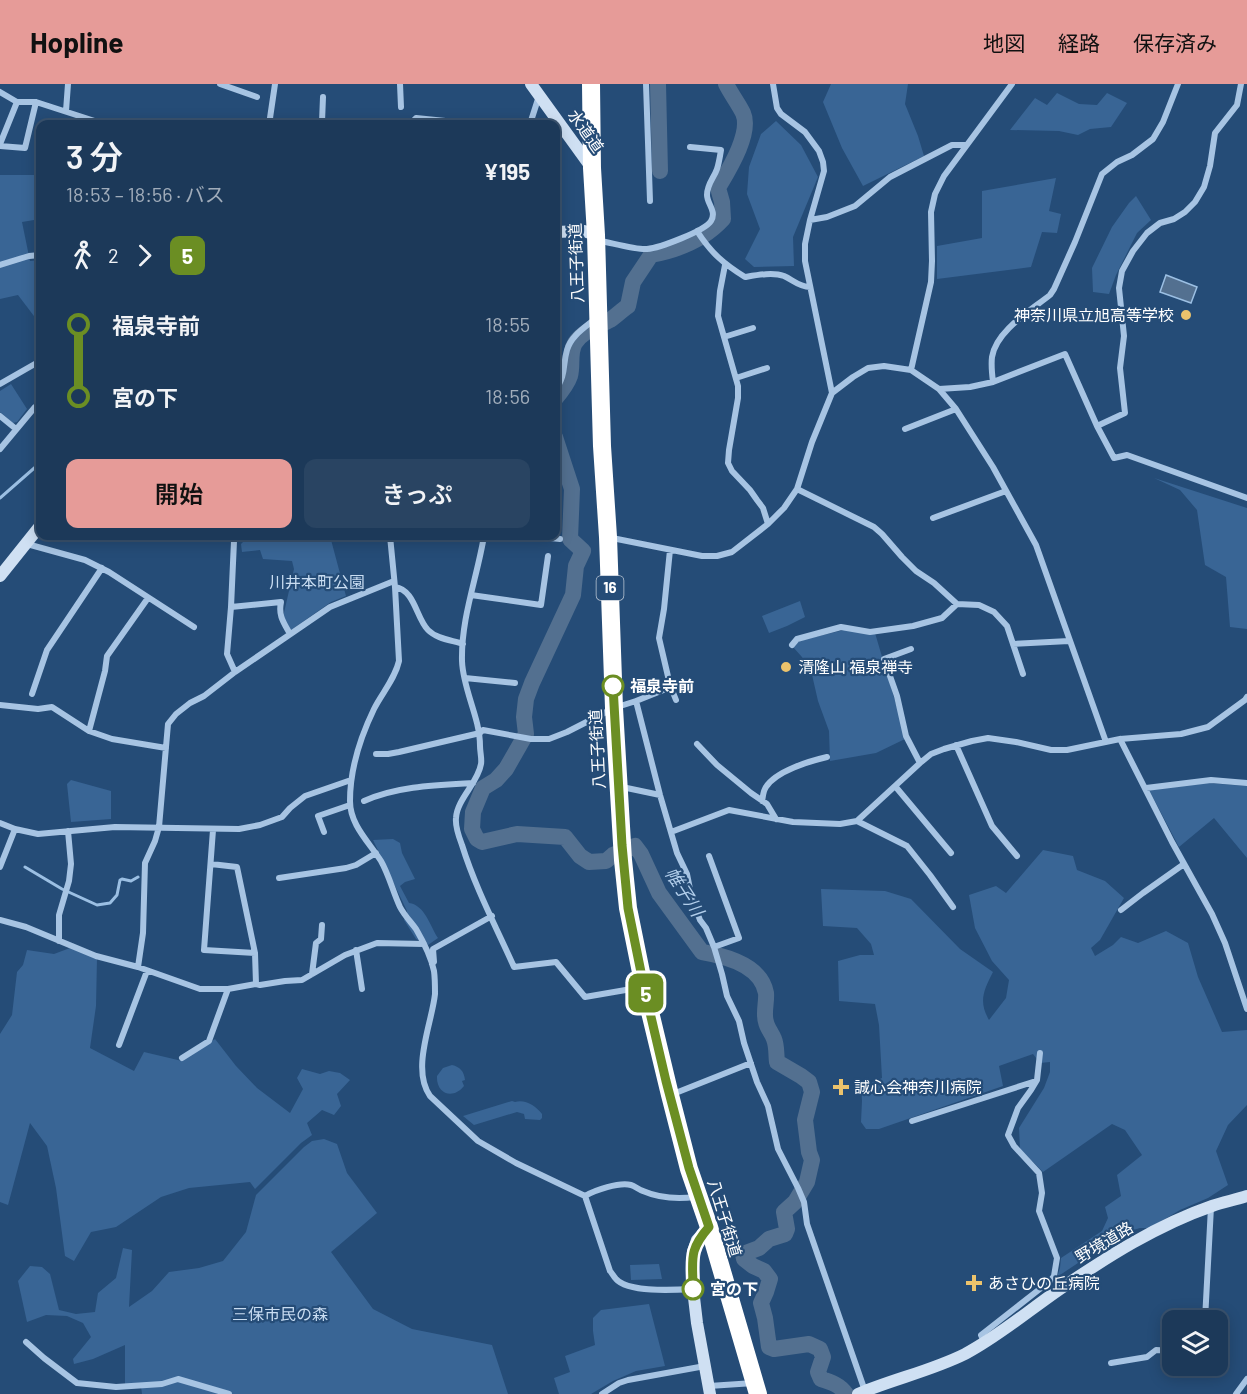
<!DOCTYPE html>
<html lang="ja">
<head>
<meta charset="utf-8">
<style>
  :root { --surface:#1c3959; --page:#294462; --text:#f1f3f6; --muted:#a0acba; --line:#3a536f; --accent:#e69b98 }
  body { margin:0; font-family:Barlow,"Noto Sans JP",sans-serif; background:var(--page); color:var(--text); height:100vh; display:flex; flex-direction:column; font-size:22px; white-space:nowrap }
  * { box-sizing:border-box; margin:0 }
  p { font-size:20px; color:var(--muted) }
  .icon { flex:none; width:33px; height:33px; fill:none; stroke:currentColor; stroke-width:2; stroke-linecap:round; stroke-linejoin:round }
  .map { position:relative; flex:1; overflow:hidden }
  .details { position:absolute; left:36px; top:36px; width:524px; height:420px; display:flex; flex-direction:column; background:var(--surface); border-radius:12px; box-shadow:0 3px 15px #0003,0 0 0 2px var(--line) }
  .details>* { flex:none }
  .badge { padding:0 12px; border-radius:9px; font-size:21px; line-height:39px }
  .fabs { position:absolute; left:1162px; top:1226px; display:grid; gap:12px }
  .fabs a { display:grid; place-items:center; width:66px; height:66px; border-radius:12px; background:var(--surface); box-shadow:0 3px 15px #0003,0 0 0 2px var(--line); font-size:30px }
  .map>.badge { position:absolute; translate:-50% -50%; box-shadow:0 0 0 3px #fff }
  .legs { display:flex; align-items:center; gap:9px; height:66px; padding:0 30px; font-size:20px }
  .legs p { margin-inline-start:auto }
  .head { display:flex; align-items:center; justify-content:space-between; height:102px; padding:0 30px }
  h1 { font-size:33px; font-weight:600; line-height:45px }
  .primary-button { display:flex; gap:12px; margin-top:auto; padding:12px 30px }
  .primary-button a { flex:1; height:69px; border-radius:12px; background:var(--accent); color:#111; font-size:24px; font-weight:600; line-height:69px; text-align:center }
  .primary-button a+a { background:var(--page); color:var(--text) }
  ul { padding:0 30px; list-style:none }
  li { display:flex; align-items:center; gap:21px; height:72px; font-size:22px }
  li i { display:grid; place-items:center; width:9px; height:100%; margin:0 8px; background:currentColor }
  li i::after { content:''; width:15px; height:15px; margin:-8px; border:4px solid; border-radius:50%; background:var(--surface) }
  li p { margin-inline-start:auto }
  li:first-child i { background:linear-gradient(#0000 50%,currentColor 0) }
  li:last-child i { background:linear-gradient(currentColor 50%,#0000 0) }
  header { display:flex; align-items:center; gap:36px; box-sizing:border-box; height:84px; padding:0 30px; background:var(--accent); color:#111 }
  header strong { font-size:28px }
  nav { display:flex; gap:33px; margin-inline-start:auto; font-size:21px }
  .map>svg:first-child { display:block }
</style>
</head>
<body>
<header>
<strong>Hopline</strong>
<nav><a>地図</a><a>経路</a><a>保存済み</a></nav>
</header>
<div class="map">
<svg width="1247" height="1310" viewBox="0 0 1247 1310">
  <rect width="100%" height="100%" fill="#254c77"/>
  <path fill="#396595" d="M831,0H908L905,20L918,52L924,72L863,102L842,64L823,18Z
    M1057,9L1079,20L1097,21L1107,9L1127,19L1111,43L1090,45L1078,51L1059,47L1010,46L1035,14L1047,21Z
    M776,37L801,61L818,93L793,153L794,182L754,183L745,175L760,145L747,110L749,83L761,50Z
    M0,91H38L40,100V135L22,138L30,177L40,176V240L18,211L0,215Z
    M1056,94L1049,127L1061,130L1057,149L1042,148L1031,183L937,195V162L982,154V107Z
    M1136,112L1151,136L1137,149L1116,191L1109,210L1093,208L1092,184L1112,143L1129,119Z
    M11,300L27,325L17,338L13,339L0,328V307Z
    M1154,394L1247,424V545L1230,543L1226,493L1205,481L1197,426L1180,406Z
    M248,452H307L309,455L323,452H330L346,512L331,518L291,546L283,533L294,485L292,477L263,475L260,466L242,468L241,460L246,455Z
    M800,517L805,533L787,542L769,549L762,532Z
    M844,546L875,549L898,627L905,655L876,669L830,677L829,647L818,617L810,582L793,563L798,557Z
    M71,696L111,707V735L71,738L67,700Z
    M1207,699L1247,702V774L1214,734L1179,763L1149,706Z
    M393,755L400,759L402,769L415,795L405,798L400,802L409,819C425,821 430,842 438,854L428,861L416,855L404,836L407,827L373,756Z
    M1043,766L1073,772L1077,786L1105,797L1124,814L1100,856L1091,864L1095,872L1113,861L1121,853L1138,859L1166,847L1188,859L1198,893L1222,948L1247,946V1021L1228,1041L1216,1067L1228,1101L1208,1114L1180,1126L1150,1144H1140L1123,1149L1057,1193L1060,1184L1061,1174L1102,1147L1108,1134L1105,1123L1121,1112L1117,1091L1142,1071L1125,1046L1112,1040L1043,1088L1020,1065L1019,1044L1044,1004L1050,988V978L1040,979L1033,970L999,982L1003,1002L879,1045H866L861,1038L862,1017L861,1004L882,994L879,941L875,920L839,917L838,877L860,871H874L871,860L857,844L823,842L821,805L885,807L911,815L960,865L993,888C984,906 978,917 989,936L1006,914L1009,896L992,877L975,844L969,811L996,802L1006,809Z
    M70,864L97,874L96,922L90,964L134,987L144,968L182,977L215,955L236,982L257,1004L290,1029L303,1005L297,994L302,985L320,990L329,987L340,989L350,996L337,1010L341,1022L334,1031L322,1026L307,1039L312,1051L301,1059L255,1105L250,1098L189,1104L161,1113L116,1143L91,1148L74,1177L65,1172L56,1104L47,1062L30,1039L8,1121L0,1118V950L12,931L17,888L23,881L27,866L54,870Z
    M452,981C460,983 464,987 465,996L462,997L464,1002C453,1016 436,1010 437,992L443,984Z
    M512,1017L515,1018C525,1015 536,1022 542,1030V1034L540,1036L525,1035L524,1030L517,1028L474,1041L463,1032Z
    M324,1055L337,1060L347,1089L377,1129L331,1168L373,1225L412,1245L492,1261L508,1310H142L141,1302L125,1301V1261L93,1275L74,1280L73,1275L91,1253L83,1239L67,1232L46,1231L27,1238L18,1197L30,1182L42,1183L50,1190L59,1226L76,1230L95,1228L98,1209L116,1194L123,1164L132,1166L129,1223L152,1207L169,1188L199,1184L223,1177L246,1148L256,1111L304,1063L312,1057Z
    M659,1180L662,1195L631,1196L630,1181Z
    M649,1220L665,1282L636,1287L613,1297L591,1310H559L554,1294L570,1288L565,1272L595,1261L593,1247V1234L601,1226Z"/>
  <path fill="#537090" stroke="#9bbfe3" stroke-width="1.5" d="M1166,191L1197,203L1191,219L1160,208Z"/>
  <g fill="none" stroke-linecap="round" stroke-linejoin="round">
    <path stroke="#9bbfe3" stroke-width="3" d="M0,414L40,379
      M25,783L62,805L97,821L110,819L117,811L120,796L122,795L131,797L138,793"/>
    <path stroke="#537090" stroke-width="16" d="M658,0L660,87
      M555,315C561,308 567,301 570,292C573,281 569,269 575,259C584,246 597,243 610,236C616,232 622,226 628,222L633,198L651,171C678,166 704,156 723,135L722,118L718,104C728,87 752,49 743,29C738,19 731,10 726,0
      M555,353L572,405L570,455L583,467L576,482L573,511L532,599L526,615L524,633L526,650L506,685L496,696L483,704L473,728L472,745L477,755L482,758L517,750L565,753L580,772L589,778L606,777L613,771L635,762L641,770L659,809L702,868C726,872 761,881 766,909C767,918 763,929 766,938C767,944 772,949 774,955C777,962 776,971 777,978L801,992L809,998L812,1008L805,1036L809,1068L812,1076L807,1098L795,1118L784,1128L787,1145L785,1150L769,1155L759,1164L743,1170L744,1175L753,1182L764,1187L770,1195L766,1208L761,1219L765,1234L769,1263L774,1265L809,1260L820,1265L823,1273L818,1288L821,1295C831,1298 840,1301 846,1310"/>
    <path stroke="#a7c4e3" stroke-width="6" d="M220,0L257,13
      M275,0L270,34L272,38C290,41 305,38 322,38L323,13
      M400,0L401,23
      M646,0L650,117
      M773,0L777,24L781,30L805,48L819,67L823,78L824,87L810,136L805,160V177L832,309
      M0,8L17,18H36L104,40
      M66,27L68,0
      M410,40L416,34L475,40
      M530,40L539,12
      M0,60L17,18
      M0,62L25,64L36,18
      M810,136L827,133L855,122L890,93L952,61H966
      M697,147C711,169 724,180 745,193C757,191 773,188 784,192C793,196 799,203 810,203
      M598,154L601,157C612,159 637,166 647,165C659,164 705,147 711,137C717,127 707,120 707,111C707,100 714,94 717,85C719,79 720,72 721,66L690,63
      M0,181L29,172L40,171
      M725,181L720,207L718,232L738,302V314L729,366L728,379L732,387L750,406L757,416L763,424L768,440
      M555,187L557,148
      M724,253L753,244
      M911,286L931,198L932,177L931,128L935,110L944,92L1012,0
      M736,294L767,284
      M993,298C992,290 991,281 992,273C996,247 1030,227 1050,211L1054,205L1075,158L1102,90L1117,78L1132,71L1153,55L1163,38L1178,0
      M0,300L40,277
      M939,305L970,303L993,298L1065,270L1097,342L1114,374L1127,371L1247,414
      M555,307C567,289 562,283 567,266C571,252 584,244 595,235
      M0,332L16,345
      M1097,342L1125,329L1120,284L1124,252L1119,204L1122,187L1133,167L1147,149L1160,139L1174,135L1185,128L1195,118L1204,103L1210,82L1215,49L1237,21L1241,0
      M905,345L956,325
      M0,365L35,323L40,320
      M797,405L874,443L882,450L902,473L916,487L934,499L957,520L979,521L994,528L1007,542L1023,590
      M933,434L1006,407
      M390,452L395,503C415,506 416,534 428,546C437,555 451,556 463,560
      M484,452C477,494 461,534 462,577C463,606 480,633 480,662C480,668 482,675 481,680C478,699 457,715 456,734C455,743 459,753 462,761C475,803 496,843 514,883L556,878L585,913L643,903
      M530,452L560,455
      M612,454L702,472H717L732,468L768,440L784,424L797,405L812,358L832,309L853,293L868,284L884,282L911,286L939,305L956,325L993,383L1036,461L1106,658
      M234,457L231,523L227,570L235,588
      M27,460L85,476L109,488L194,543
      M670,466L664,525L659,554L670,601L676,616
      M395,503L399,577C395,595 382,609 374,625C360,654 350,685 350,717C350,741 369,758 381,777C389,791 393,808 400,823C404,831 411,838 416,845C423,857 431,873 434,887C435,894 435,903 435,910C432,939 411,985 430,1012L478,1057L516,1079L585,1112L610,1187C611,1188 615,1194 616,1195C628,1209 675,1206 693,1205
      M471,511L541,521L548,472
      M231,523L281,518C278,532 284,539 290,550
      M1013,560L1069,557
      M792,561L797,555L841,543L870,548L913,542L942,534L957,520
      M911,565L884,575L897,612L906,652L920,679
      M465,594L515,599
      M32,610L47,566L102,484
      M636,617L671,603
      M0,621L38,625L52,623L89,647L112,655L166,664
      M89,647L105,587L107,572L148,514
      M1120,655L1172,758L1212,830L1225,859L1247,925
      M697,660L717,681L751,709L767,720L776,735
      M956,661L992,742L1017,772
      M376,670H388L399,668L480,649L483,646L531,655H549L567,648L614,624L636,617L660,711L677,769L687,790L692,815L700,836L706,844L714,863L722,890L727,912L739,937L744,959L757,998L768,1022L778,1065L798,1104L804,1118L807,1140L865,1307
      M895,702L951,769
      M622,703L660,711
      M1146,704L1211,696L1247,699
      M364,717C397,702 437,701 473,699
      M762,717C763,713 763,707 766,703C776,687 810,677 827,673
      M857,737L907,762L930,791L953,823
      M0,739L15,745L38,750L115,743L239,745L260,741L282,733L290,724L305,712L351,696
      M213,746L204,866L255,869
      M324,748L318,732L350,721
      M671,748L729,726L793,738L840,740L857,737L920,679L931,670L944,665L972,657L988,654L1016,658L1051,666H1067L1120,655L1181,650L1208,643L1245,616L1247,613
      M709,772L739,854L714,863
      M211,780L237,783L255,869L256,900
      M0,783L15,745
      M279,794L346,784L356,781L376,769
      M1121,826L1143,809L1184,780
      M0,836L26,843L96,872L138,883L200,905H228L256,900L260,901L285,897L302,896L345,871L377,859L424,860
      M59,857V831L69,797L71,780L68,747
      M356,866L362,905
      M432,880L434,878L433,865L492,832
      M138,883L143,849L145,779L155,757L159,743L168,640L176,630L190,619L204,612L235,588L330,523L394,497
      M312,890L316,859L321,855L322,841
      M119,961L147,887
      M182,974L209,957L228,905
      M673,1010L751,979
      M912,1037L1036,997
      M585,1112C595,1106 619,1098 631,1101C635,1102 639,1106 643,1107C659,1114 678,1115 695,1113
      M1205,1236L1211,1123
      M26,1258L44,1274L77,1299L116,1303L162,1300L178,1295L229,1310
      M984,1258L981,1251L1050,1197L1054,1192L1057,1174L1039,1127L1042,1109L1039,1089L1014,1062L1008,1051L1018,1024L1031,1006L1037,996L1040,969
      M1111,1279L1147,1273L1156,1266L1173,1267
      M709,1302L754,1299
      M602,1310L619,1299L628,1296L705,1282
      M1236,1310L1247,1295"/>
    <path stroke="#cfe0f3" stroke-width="12" d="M531,0L591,83
      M555,148L584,147L596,151
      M0,492L40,442
      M709,1143L697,1156L693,1168V1205L697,1239L710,1310
      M858,1310C893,1295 931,1287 965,1270C999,1252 1028,1227 1060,1205C1107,1173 1157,1141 1212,1122C1223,1118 1235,1116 1247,1112"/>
    <path stroke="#fff" stroke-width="18" d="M591,0L592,84L596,151L602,362L608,453L614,624L623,776L628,824L644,903L670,1011L689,1085L709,1143L758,1310"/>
  </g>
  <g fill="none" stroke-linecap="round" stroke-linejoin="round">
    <defs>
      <path id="line-1" d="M613,602L622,761L628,824L644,903L666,997L689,1084L709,1143C688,1167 693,1175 693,1205"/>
    </defs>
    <use href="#line-1" stroke="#fff" stroke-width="14"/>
    <use href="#line-1" stroke="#6b8e23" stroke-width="9"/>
  </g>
  <g fill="#ecc36c" stroke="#254c77" stroke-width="2">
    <circle cx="1186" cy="231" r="6"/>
    <circle cx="786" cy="583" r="6"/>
    <path d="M838 994h6v6h6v6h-6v6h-6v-6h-6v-6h6z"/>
    <path d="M971 1190h6v6h6v6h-6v6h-6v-6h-6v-6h6z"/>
  </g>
  <g fill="#fff" stroke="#6b8e23" stroke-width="3">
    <circle cx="613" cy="602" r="10"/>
    <circle cx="693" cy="1205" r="10"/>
  </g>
  <g text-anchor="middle" stroke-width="4.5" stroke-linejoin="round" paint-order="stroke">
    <rect fill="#254c77" stroke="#bec9d6" stroke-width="1.5" x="596.5" y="492" width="27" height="24" rx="4.5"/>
    <g font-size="15" font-weight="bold" fill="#fff">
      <text x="610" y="509">16</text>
    </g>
    <g font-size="16" fill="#fff" stroke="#254c77">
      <text transform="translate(586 47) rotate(54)" y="6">水道道</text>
      <text transform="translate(576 179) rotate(-92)" y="6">八王子街道</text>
      <text transform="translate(597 665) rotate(-93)" y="6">八王子街道</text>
      <text transform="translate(725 1134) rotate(73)" y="6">八王子街道</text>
      <text transform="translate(1104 1158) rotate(-31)" y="6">野境道路</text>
    </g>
    <g font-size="16" fill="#fff" stroke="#254c77" text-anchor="start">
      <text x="1174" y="237" text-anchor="end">神奈川県立旭高等学校</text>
      <text x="798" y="589">清隆山 福泉禅寺</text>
      <text x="854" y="1009">誠心会神奈川病院</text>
      <text x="988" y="1205">あさひの丘病院</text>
    </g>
    <g font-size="16" fill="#c9ddf2" stroke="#254c77">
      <text x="317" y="504">川井本町公園</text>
      <text x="280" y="1236">三保市民の森</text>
    </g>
    <g font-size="16" font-weight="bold" fill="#fff" stroke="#254c77" text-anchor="start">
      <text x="630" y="608">福泉寺前</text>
      <text x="710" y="1211">宮の下</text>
    </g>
    <g font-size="18" font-style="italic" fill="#b2ceeb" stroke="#254c77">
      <text transform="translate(684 808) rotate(57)" y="6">帷子川</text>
    </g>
  </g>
</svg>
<div class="fabs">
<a><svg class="icon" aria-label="layers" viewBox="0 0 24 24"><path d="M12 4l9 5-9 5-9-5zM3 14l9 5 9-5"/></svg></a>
</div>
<b class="badge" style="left:646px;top:909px;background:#6b8e23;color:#fff">5</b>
<section class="details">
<div class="head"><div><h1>3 分</h1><p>18:53 – 18:56 · バス</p></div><b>¥195</b></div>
<div class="legs"><svg class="icon" aria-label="walk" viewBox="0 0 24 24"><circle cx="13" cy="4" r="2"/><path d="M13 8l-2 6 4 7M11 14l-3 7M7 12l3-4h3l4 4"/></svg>2<svg class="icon" aria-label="forward" viewBox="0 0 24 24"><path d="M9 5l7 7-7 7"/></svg><b class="badge" style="background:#6b8e23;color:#fff">5</b></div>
<ul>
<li><i style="color:#6b8e23"></i><b>福泉寺前</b><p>18:55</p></li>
<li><i style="color:#6b8e23"></i><b>宮の下</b><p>18:56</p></li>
</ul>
<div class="primary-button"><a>開始</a><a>きっぷ</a></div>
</section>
</div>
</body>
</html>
